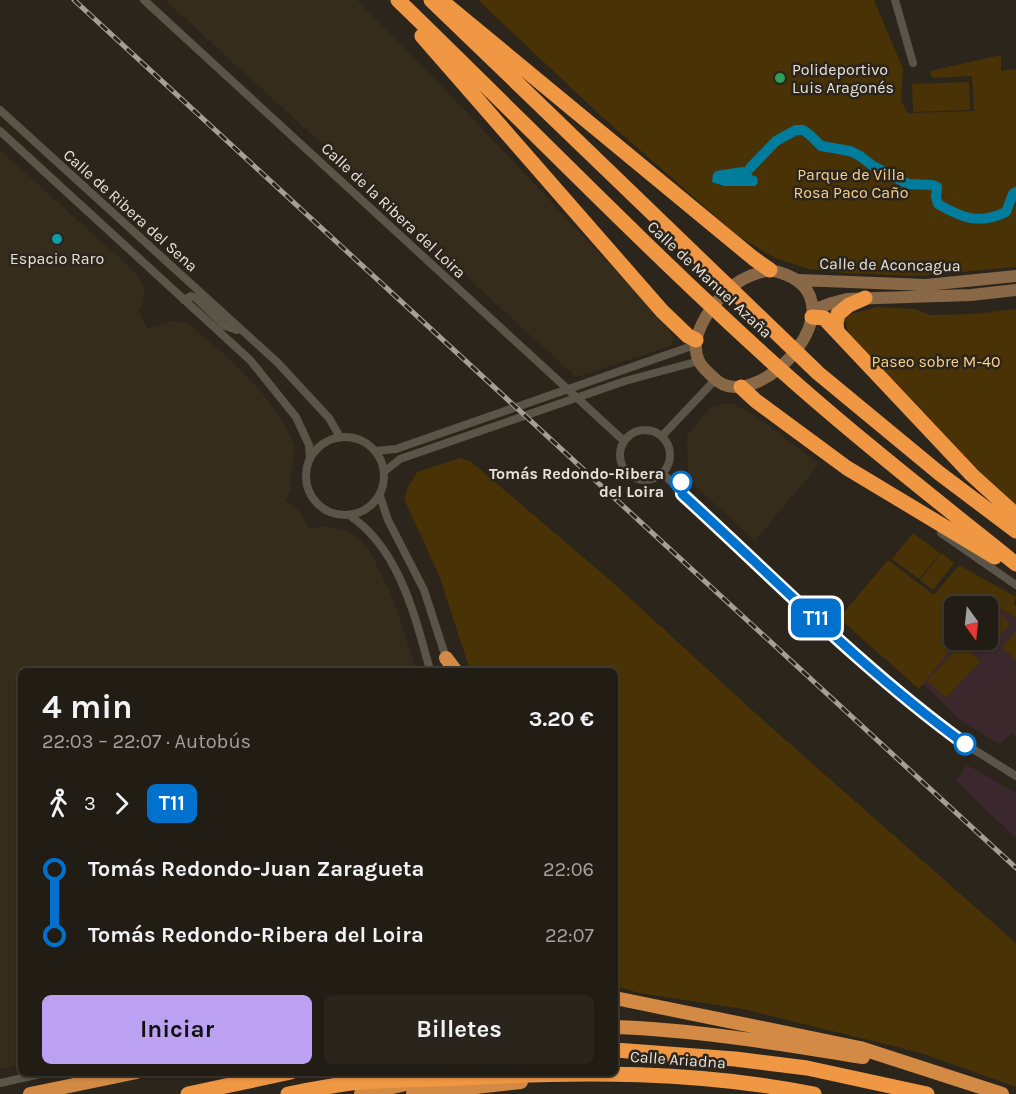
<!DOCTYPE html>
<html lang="es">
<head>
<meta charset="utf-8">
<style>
  :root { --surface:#211c14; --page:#29251d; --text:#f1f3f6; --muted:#a2a1a0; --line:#3e3a34; --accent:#bca0f2 }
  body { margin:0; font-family:Karla,sans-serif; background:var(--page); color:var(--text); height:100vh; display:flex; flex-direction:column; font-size:22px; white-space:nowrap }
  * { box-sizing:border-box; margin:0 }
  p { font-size:20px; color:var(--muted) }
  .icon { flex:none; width:33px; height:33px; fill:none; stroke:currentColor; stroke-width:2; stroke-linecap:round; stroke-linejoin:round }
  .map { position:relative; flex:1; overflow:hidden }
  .sheet { position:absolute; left:18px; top:668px; width:600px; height:408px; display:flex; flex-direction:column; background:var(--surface); border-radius:9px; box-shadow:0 2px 4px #0004,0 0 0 2px var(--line) }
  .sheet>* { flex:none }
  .badge { padding:0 12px; border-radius:9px; font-size:21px; line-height:39px }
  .needle { width:39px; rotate:165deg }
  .tools { position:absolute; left:944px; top:596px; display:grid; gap:12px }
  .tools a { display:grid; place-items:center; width:54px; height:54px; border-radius:9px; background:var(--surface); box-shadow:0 2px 4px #0004,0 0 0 2px var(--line); font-size:30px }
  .map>.badge { position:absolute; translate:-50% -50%; box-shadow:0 0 0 3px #fff }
  .legs { display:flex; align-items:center; gap:9px; height:66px; padding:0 24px; font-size:20px }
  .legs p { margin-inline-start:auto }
  .headline { display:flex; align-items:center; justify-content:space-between; height:102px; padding:0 24px }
  h1 { font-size:33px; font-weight:700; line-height:45px }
  .action { display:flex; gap:12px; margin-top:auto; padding:12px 24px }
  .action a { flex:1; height:69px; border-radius:9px; background:var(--accent); color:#111; font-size:24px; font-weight:700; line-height:69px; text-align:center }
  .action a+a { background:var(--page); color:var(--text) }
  ul { padding:0 24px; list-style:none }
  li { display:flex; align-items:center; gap:21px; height:66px; font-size:22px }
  li i { display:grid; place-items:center; width:9px; height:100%; margin:0 8px; background:currentColor }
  li i::after { content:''; width:15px; height:15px; margin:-8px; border:4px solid; border-radius:50%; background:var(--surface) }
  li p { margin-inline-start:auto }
  li:first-child i { background:linear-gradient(#0000 50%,currentColor 0) }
  li:last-child i { background:linear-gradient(currentColor 50%,#0000 0) }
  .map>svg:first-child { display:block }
</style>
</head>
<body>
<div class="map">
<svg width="1016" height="1094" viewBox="0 0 1016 1094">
  <rect width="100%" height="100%" fill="#2c251b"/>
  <path fill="#362c1b" d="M165,0H357L440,84L668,326L672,335L673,341L670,346L576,377Z
    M0,150L135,272L144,288L143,303L139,311L147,329L170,321L187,323L229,358L263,394L285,425L295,448L291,473V490L285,500L299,511L309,529L326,526L349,532L357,537L369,549L394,601L416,670H21V1064L0,1069Z
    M725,403L733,404L756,416L819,464L755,541L688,479L687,435L710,408Z"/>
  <path fill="#3b282e" d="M967,765L1016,793V838L956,781Z"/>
  <path fill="#3b282d" d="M990,603L1016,618V737L1012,733L1000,744L964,723L922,683L959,639H987V606Z"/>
  <path fill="#483206" d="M478,0H874L903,69L901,101L908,113L974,111L972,76L932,78L930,71L1001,55V71L1016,69V267L917,276L845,273L809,269L775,258L737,235L601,116Z
    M969,82L970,110L913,112L912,84Z
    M877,307L916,309L929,315L974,314L1016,309V505L956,450L849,335L844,316Z
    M460,458L470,461L609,579L764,721L1016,943V1087L921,1053L743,1009L639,993L615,986V670H470L439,575L404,499L408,487L417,472Z
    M913,533L940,553L919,579L892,559Z
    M941,553L954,563L933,590L920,580Z
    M888,560L934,595L959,565L1016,597L1014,604L1016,606V618L990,603L987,606H954V639H959L919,689L839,618Z
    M995,610L1010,624L986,651L972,639H987V618Z
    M1016,632V660L1002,647Z
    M961,644L980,661L946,698L927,681Z"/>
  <path fill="#007c9d" d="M742,167L750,168L752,175L757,177L758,183L755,186H724L712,182L713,174L716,171Z"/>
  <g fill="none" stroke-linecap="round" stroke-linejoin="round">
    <path stroke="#007c9d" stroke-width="10" d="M750,168L776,141L796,130H803L810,135L821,146L850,151L860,156L873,166L908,184L932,185L937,187L936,197L938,204C962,218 979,225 1006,212L1013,194L1016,192"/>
    <path stroke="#5b5448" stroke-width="8" d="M144,0L624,441
      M895,0L913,63
      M0,110L277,362L329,418L340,437
      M0,131L250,360L296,417L309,445L310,459
      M184,300L191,296L196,298L225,326L237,330
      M620 455a25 25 0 1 1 50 0a25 25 0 1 1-50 0Z
      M662,436L715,380
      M306 476a39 39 0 1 1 78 0a39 39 0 1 1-78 0Z
      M376,451L396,449L695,345
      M385,471L400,459L625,381L699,361
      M662,473L766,572L904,699L965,744L1016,776
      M380,496L388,520L424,590L447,661
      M349,515C399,548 415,616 430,670
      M941,533L1016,585
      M0,1083L49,1072"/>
    <path stroke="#886847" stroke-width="12" d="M770,270C875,291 757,422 714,378C709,373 701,367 699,361C686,334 718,294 740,281C750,275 760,272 770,270Z
      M799,280L926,285L1016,276
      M813,310L832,303L847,299L971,295L1016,290"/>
    <path stroke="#d28a45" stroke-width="14" d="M446,658L455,670
      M615,998L860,1048L1002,1094
      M615,1027C698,1030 781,1044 863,1057
      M30,1094L137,1072
      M361,1094L406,1084
      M413,1094L521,1082"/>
    <path stroke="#f09744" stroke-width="15" d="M398,0C519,117 637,239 762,353C843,427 930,495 1016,564
      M431,0L818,373L939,473L1016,531
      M443,2L753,258L770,270
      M422,36L662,311L688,336L696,340
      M812,317L824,318L972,475L1016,515
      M837,332L836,323L838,314L849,305L865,298
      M741,387L756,401L847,468L995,557
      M615,1050L735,1059L807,1068L927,1094
      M188,1094L291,1072
      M288,1094C309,1090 330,1086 351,1083C388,1079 427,1080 464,1078C581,1071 698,1071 814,1094"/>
    <defs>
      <path id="rail" d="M74,0L1016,868"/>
    </defs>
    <use href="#rail" stroke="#a5a097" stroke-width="5"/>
    <use href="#rail" stroke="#2c251b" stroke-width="3" stroke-dasharray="9" stroke-linecap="butt"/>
  </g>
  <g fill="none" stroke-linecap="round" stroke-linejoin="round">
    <defs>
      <path id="line-1" d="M681,482L682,494C775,579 863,670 965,744"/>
    </defs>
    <use href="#line-1" stroke="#fff" stroke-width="14"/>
    <use href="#line-1" stroke="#0072ce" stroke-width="9"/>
  </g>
  <circle fill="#2e9e5b" stroke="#2c251b" stroke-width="2" cx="780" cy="78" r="6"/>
  <circle fill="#0f9aa8" stroke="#2c251b" stroke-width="2" cx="57" cy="239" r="6"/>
  <g fill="#fff" stroke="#0072ce" stroke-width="3">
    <circle cx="681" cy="482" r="10"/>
    <circle cx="965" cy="744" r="10"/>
  </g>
  <g text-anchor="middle" stroke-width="5" stroke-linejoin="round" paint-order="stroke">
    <g font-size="16" fill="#e7e2db" stroke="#2c251b" text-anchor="start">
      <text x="792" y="75">Polideportivo<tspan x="792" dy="18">Luis Aragonés</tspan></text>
      <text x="57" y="264" text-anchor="middle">Espacio Raro</text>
    </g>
    <g font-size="16" fill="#f9d18f" stroke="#2c251b">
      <text x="851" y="180">Parque de Villa<tspan x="851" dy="18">Rosa Paco Caño</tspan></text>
      <text x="936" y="367">Paseo sobre M-40</text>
    </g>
    <g font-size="16" fill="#e7e2db" stroke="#2c251b">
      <text transform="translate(131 210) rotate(42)" y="6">Calle de Ribera del Sena</text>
      <text transform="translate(394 210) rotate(43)" y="6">Calle de la Ribera del Loira</text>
      <text transform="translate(890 264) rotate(1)" y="6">Calle de Aconcagua</text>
      <text transform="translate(710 279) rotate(43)" y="6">Calle de Manuel Azaña</text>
      <text transform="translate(678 1059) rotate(4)" y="6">Calle Ariadna</text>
    </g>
    <g font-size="16" font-weight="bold" fill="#e7e2db" stroke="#2c251b" text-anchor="end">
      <text x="664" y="479">Tomás Redondo-Ribera<tspan x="664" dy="18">del Loira</tspan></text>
    </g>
  </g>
</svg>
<div class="tools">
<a><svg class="needle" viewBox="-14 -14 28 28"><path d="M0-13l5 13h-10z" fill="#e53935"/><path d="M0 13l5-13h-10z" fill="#a2a1a0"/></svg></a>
</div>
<b class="badge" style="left:816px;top:618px;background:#0072ce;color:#fff">T11</b>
<section class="sheet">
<div class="headline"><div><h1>4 min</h1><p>22:03 – 22:07 · Autobús</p></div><b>3.20 €</b></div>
<div class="legs"><svg class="icon" aria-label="walk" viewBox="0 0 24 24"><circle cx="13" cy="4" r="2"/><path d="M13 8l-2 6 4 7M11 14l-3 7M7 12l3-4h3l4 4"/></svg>3<svg class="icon" aria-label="forward" viewBox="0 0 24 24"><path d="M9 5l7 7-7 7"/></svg><b class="badge" style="background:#0072ce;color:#fff">T11</b></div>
<ul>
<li><i style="color:#0072ce"></i><b>Tomás Redondo-Juan Zaragueta</b><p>22:06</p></li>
<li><i style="color:#0072ce"></i><b>Tomás Redondo-Ribera del Loira</b><p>22:07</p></li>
</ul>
<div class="action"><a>Iniciar</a><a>Billetes</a></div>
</section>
</div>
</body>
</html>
